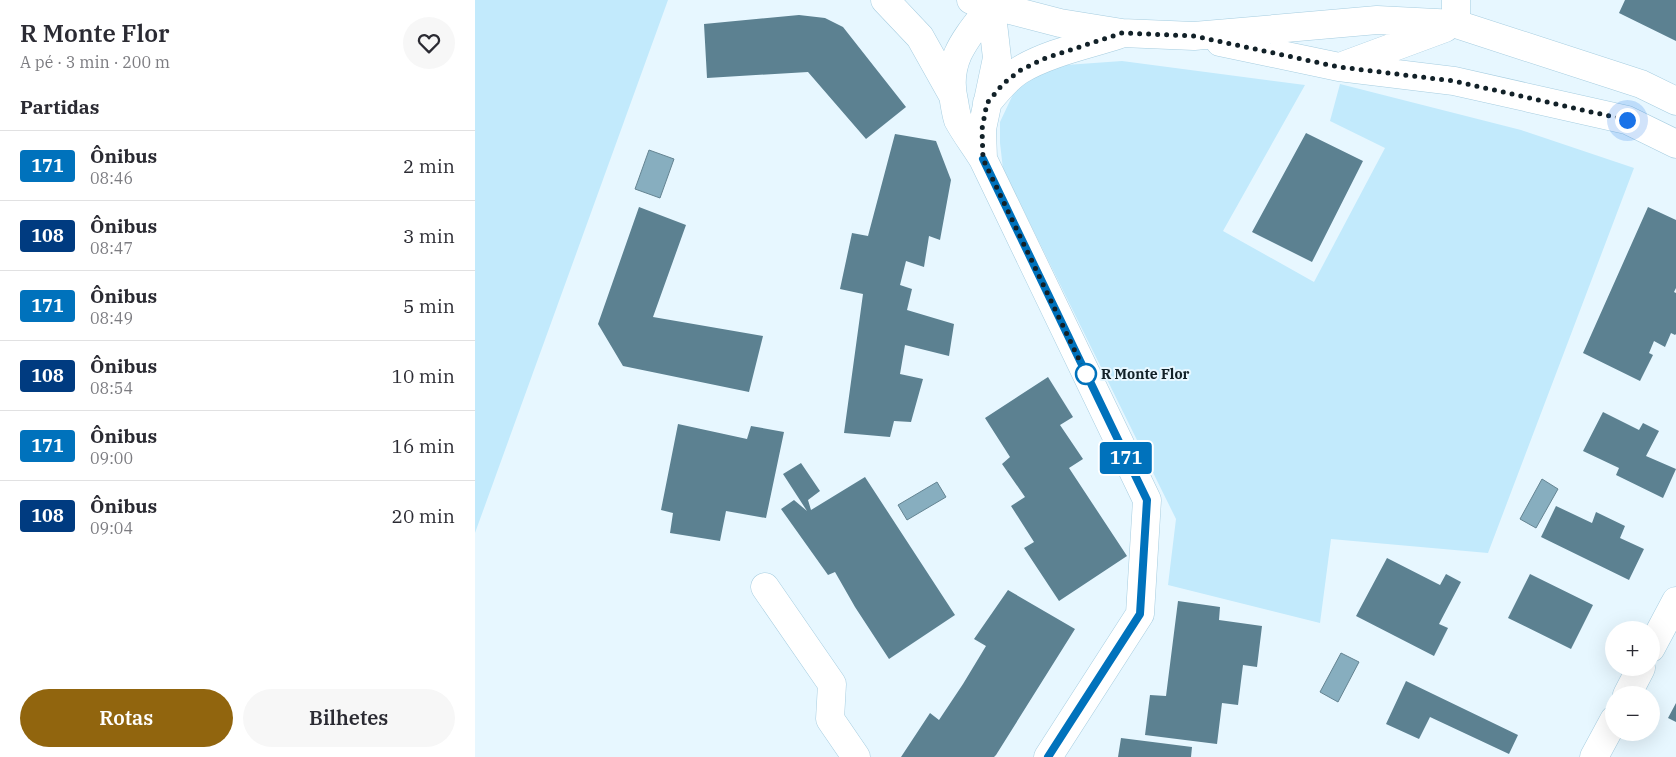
<!DOCTYPE html>
<html lang="pt">
<head>
<meta charset="utf-8">
<style>
  :root { --surface:#fff; --page:#f7f7f7; --text:#2b2b33; --muted:#7c7c81; --line:#e1e1e2; --accent:#91650e }
  body { margin:0; font-family:"IBM Plex Serif",serif; background:var(--page); color:var(--text); height:100vh; display:flex; flex-direction:column; font-size:19px; white-space:nowrap }
  * { box-sizing:border-box; margin:0 }
  p { font-size:16px; color:var(--muted) }
  .icon { flex:none; width:28px; height:28px; fill:none; stroke:currentColor; stroke-width:2; stroke-linecap:round; stroke-linejoin:round }
  .map { position:relative; flex:1; overflow:hidden }
  .sheet { display:flex; flex-direction:column; background:var(--surface); width:475px }
  .sheet>* { flex:none }
  .badge { padding:0 10px; border-radius:4px; font-size:18px; line-height:32px }
  .buttons { position:absolute; left:1130px; top:621px; display:grid; gap:10px }
  .buttons a { display:grid; place-items:center; width:55px; height:55px; border-radius:50%; background:var(--surface); box-shadow:0 5px 20px #0002; font-size:25px }
  .you { position:absolute; width:25px; height:25px; margin:-12px; border:4px solid #fff; border-radius:50%; background:#1a73e8; box-shadow:0 0 0 8px #1a73e833 }
  .map>.badge { position:absolute; translate:-50% -50%; box-shadow:0 0 0 2px #fff }
  h2 { padding:0 20px; font-size:19px; line-height:45px }
  .round { display:grid; place-items:center; flex:none; width:52px; height:52px; border-radius:26px; background:var(--page) }
  .summary { display:flex; align-items:center; justify-content:space-between; height:85px; padding:0 20px }
  h1 { font-size:24px; font-weight:600; line-height:38px }
  .primary-button { display:flex; gap:10px; margin-top:auto; padding:10px 20px }
  .primary-button a { flex:1; height:58px; border-radius:30px; background:var(--accent); color:#fff; font-size:20px; font-weight:600; line-height:58px; text-align:center }
  .primary-button a+a { background:var(--page); color:var(--text) }
  ul { padding:0; list-style:none }
  li { display:flex; align-items:center; gap:15px; height:70px; padding:0 20px; border-top:1px solid var(--line) }
  li div { flex:1 }
  li b { display:block; font-size:19px }
  li em { font-style:normal }
  li .badge { min-width:55px; font-weight:700; text-align:center }
  main { display:flex; flex:1; min-height:0 }
  .map>svg:first-child { display:block }
</style>
</head>
<body>
<main>
<section class="sheet">
<div class="summary"><div><h1>R Monte Flor</h1><p>A pé · 3 min · 200 m</p></div><a class="round"><svg class="icon" aria-label="heart" viewBox="0 0 24 24"><path d="M12 20l-8-8c-3-5 5-10 8-4 3-6 11-1 8 4z"/></svg></a></div>
<h2>Partidas</h2>
<ul>
<li><span class="badge" style="background:#0072bc;color:#fff">171</span><div><b>Ônibus</b><p>08:46</p></div><em>2 min</em></li>
<li><span class="badge" style="background:#003b80;color:#fff">108</span><div><b>Ônibus</b><p>08:47</p></div><em>3 min</em></li>
<li><span class="badge" style="background:#0072bc;color:#fff">171</span><div><b>Ônibus</b><p>08:49</p></div><em>5 min</em></li>
<li><span class="badge" style="background:#003b80;color:#fff">108</span><div><b>Ônibus</b><p>08:54</p></div><em>10 min</em></li>
<li><span class="badge" style="background:#0072bc;color:#fff">171</span><div><b>Ônibus</b><p>09:00</p></div><em>16 min</em></li>
<li><span class="badge" style="background:#003b80;color:#fff">108</span><div><b>Ônibus</b><p>09:04</p></div><em>20 min</em></li>
</ul>
<div class="primary-button"><a>Rotas</a><a>Bilhetes</a></div>
</section>
<div class="map">
<svg width="1201" height="757" viewBox="0 0 1201 757">
  <rect width="100%" height="100%" fill="#e7f7ff"/>
  <path fill="#c2eafc" d="M0,0H193L0,533Z
    M647,61L830,85L748,231L839,282L910,148L855,121L865,84L1046,130L1159,168L1013,553L856,539L845,623L693,585L701,519L528,169L525,143V122L541,88L577,66Z"/>
  <path fill="#87aebf" stroke="#648492" d="M174,150L199,159L185,198L160,189Z
    M1067,479L1083,489L1061,528L1045,519Z
    M462,482L471,497L432,520L423,505Z
    M866,653L884,662L863,702L845,692Z"/>
  <path fill="#5c8191" d="M1150,0H1201V41L1144,13Z
    M324,15L350,18L368,27L431,107L391,139L333,72L232,78L229,24Z
    M831,133L888,161L837,262L777,232Z
    M420,134L461,141L476,180L465,240L454,236L449,267L431,261L425,285L437,289L432,310L479,324L474,356L430,345L425,374L448,379L436,422L419,421L415,437L369,433L388,294L365,289L377,233L393,236Z
    M164,207L211,225L178,317L288,336L274,392L148,366L123,324Z
    M1173,207L1201,220V288L1199,292L1201,293V334L1200,335L1196,333L1190,347L1179,341L1174,353L1178,355L1165,381L1108,353Z
    M573,377L598,417L585,425L608,459L594,468L652,556L584,601L549,548L559,542L536,506L550,497L527,464L535,457L510,418Z
    M1128,412L1164,430L1168,423L1184,431L1171,456L1201,469L1188,498L1141,475L1144,468L1108,451Z
    M203,424L272,439L276,426L309,432L291,518L251,511L245,541L195,533L198,513L186,510Z
    M326,463L345,491L333,500L336,510L390,477L480,615L414,659L380,607L360,572L353,575L306,509L319,500L332,511L308,474Z
    M1081,506L1117,523L1121,512L1150,526L1145,538L1169,549L1154,580L1066,537Z
    M912,558L965,585L971,574L986,582L964,624L973,628L959,656L881,616Z
    M1055,574L1118,605L1096,649L1033,618Z
    M533,590L600,629L521,755L519,757H426L455,713L464,720L488,684L511,646L499,639Z
    M703,601L745,607L744,620L787,626L782,667L768,665L763,705L747,703L742,744L670,735L675,695L691,696Z
    M931,681L1043,735L1034,754L955,717L944,739L911,724Z
    M1201,703V722L1193,718Z
    M646,738L717,747L716,757H643Z"/>
  <g fill="none" stroke-linecap="round" stroke-linejoin="round">
    <defs>
      <path id="minor" d="M410,0L445,37L477,94
        M496,0L585,23L647,33L719,36L902,20L981,24L1166,84L1201,101
        M516,6C493,36 469,60 479,101C480,107 481,114 483,120C490,133 500,146 508,159L672,500L665,614L573,757
        M981,24V0
        M745,42L864,67L979,81L1152,120L1201,144
        M870,65L970,28
        M512,103C522,91 532,78 545,70C573,53 612,45 643,35
        M508,159L507,129L522,58L516,6
        M290,587L357,684L355,719L381,757
        M1176,648L1201,601
        M1152,695L1166,668
        M1119,757L1139,720"/>
    </defs>
    <use href="#minor" stroke="#a6cde0" stroke-width="29"/>
    <use href="#minor" stroke="#fff" stroke-width="28"/>
  </g>
  <g fill="none" stroke-linecap="round" stroke-linejoin="round">
    <defs>
      <path id="line" d="M508,159L672,500L665,614L573,757"/>
    </defs>
    <use href="#line" stroke="#fff" stroke-width="11"/>
    <use href="#line" stroke="#0072bc" stroke-width="8"/>
    <path stroke="#122128" stroke-width="5" stroke-dasharray="0 9" d="M611,374L508,159L507,129L512,103L528,84L544,71L568,59L647,33L719,36L864,67L979,81L1152,120"/>
  </g>
  <circle fill="#fff" stroke="#0072bc" stroke-width="2.5" cx="611" cy="374" r="10"/>
  <g text-anchor="middle" stroke-width="4" stroke-linejoin="round" paint-order="stroke">
    <g font-size="14" font-weight="bold" fill="#122128" stroke="#e7f7ff" text-anchor="start">
      <text x="626" y="379">R Monte Flor</text>
    </g>
  </g>
</svg>
<div class="buttons">
<a>+</a>
<a>−</a>
</div>
<div class="you" style="left:1152px;top:120px"></div>
<b class="badge" style="left:651px;top:458px;background:#0072bc;color:#fff">171</b>
</div>
</main>
</body>
</html>
